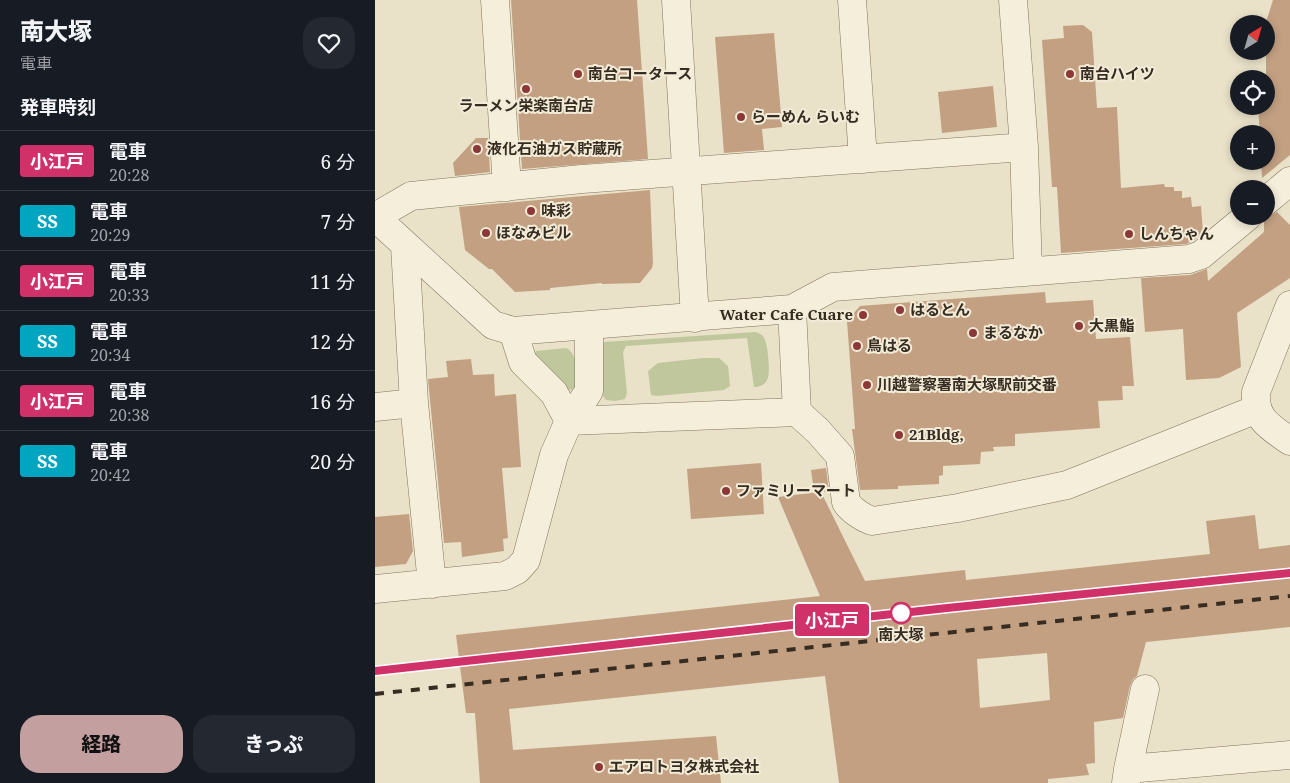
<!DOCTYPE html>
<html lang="ja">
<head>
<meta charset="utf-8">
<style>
  :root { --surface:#171b24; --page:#242831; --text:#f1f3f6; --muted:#9ea1a6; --line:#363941; --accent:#c49fa0 }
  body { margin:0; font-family:"Noto Serif","Noto Sans JP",serif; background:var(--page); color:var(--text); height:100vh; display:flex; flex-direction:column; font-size:19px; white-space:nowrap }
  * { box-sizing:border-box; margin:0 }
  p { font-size:16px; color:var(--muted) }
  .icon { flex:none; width:28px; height:28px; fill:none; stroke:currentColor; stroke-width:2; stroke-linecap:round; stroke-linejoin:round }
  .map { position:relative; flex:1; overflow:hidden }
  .drawer { display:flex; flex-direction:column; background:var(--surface); width:375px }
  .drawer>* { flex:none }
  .badge { padding:0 10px; border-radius:4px; font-size:18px; line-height:32px }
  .needle { width:32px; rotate:37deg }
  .buttons { position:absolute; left:855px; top:15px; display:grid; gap:10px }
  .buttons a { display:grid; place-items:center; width:45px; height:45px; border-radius:50%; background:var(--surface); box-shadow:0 2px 8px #0003; font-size:25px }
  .map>.badge { position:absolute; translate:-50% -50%; box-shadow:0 0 0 2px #fff }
  h2 { padding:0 20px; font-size:19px; line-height:45px }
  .round { display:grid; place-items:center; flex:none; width:52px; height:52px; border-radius:20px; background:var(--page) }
  .summary { display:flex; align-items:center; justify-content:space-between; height:85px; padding:0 20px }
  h1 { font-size:24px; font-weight:800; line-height:38px }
  .action { display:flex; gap:10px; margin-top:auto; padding:10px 20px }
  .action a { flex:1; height:58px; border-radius:20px; background:var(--accent); color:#111; font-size:20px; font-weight:800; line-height:58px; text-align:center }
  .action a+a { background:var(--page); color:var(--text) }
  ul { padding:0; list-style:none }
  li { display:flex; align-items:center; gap:15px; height:60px; padding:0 20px; border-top:1px solid var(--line) }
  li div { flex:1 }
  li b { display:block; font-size:19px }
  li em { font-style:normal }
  li .badge { min-width:55px; font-weight:700; text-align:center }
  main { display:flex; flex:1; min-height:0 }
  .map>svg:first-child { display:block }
</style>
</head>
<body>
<main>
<section class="drawer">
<div class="summary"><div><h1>南大塚</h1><p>電車</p></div><a class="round"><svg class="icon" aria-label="heart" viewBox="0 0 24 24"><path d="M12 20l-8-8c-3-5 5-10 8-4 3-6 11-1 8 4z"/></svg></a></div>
<h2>発車時刻</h2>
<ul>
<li><span class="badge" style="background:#d13169;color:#fff">小江戸</span><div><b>電車</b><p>20:28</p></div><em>6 分</em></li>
<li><span class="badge" style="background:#00a6bf;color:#fff">SS</span><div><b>電車</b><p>20:29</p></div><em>7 分</em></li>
<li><span class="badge" style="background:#d13169;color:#fff">小江戸</span><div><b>電車</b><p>20:33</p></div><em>11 分</em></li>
<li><span class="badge" style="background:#00a6bf;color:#fff">SS</span><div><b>電車</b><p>20:34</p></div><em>12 分</em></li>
<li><span class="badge" style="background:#d13169;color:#fff">小江戸</span><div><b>電車</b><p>20:38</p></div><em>16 分</em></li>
<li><span class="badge" style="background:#00a6bf;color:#fff">SS</span><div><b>電車</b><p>20:42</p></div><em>20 分</em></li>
</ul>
<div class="action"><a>経路</a><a>きっぷ</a></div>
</section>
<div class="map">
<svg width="915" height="783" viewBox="0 0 915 783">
  <rect width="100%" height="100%" fill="#e9e1c8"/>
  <path fill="#c0c79d" d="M381,332C383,333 386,334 388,336C393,342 396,374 392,380C390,385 384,387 379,387L372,338L251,346L248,352L252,393L250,399L240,401L231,400L225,392L224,349L229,342Z
    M191,348C203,353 204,377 201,388L195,390L188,385L159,356L161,351Z
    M328,358H344L353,366L355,386L349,390L282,396L276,395L273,371L283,363Z"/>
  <path fill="#c3a082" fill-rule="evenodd" d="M136,0H262L273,159L147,169Z
    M898,0H915V155L887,178L886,161H891V134H885L883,108L885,106H891V22Z
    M708,25L717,32L722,108L742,107L746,188L789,184L790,187H799V191H807V198L816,197L817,207L826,206L828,233L818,241L811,244L686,253L682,187H677L667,40L689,38L688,26Z
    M399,33L407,127L387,129L389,150L349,153L340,37Z
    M618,86L622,127L567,133L563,92Z
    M101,138H113L115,172L80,176L78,163Z
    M275,190L278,263L277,268L265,283L227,284V283L175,288V290L140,292L117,269H114L90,250L84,207Z
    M902,212L915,225V278L862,313L866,367L844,378L811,380L808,329L770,332L766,278L815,275L832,269L833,281L889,232V216H894Z
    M670,292L671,303L718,300L721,339L755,337L759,386H747L748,400L723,401L725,428L640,434V446L618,447L619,451L606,452L605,464L568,466V475L564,476V484L523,486V489L485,490L477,429H480L472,321L485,306Z
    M96,359L98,375L119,374L120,396L141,394L146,467L127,468L133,538L128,539L129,551L87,557L86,542L69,543L53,379L73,377L71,361Z
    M386,463L389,514L316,519L312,469Z
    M451,468L454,492H446L490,581L590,570L591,580L835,554L831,521L880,515L884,549L915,545V627L771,642L762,676L758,679L755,686L748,718L719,722L720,763L711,764L714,775L673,779V783H464L450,676L134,709L138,750L341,736L346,783H105L100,713H91L81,635L445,596L403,497L444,492H439L436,470ZM672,653L675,700L605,708L602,659Z
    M34,514L38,551L31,564L0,567V517Z"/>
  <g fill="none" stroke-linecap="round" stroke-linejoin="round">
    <defs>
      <path id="minor" d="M120,0L132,187
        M301,0L320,318
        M477,0L488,159
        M638,0L649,147L653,271
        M891,201L915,181
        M0,217L118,325L138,331L417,309L458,287L814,259L826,255L873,216
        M0,217L36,196L207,179L649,147
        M30,246L39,403L57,584
        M915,305L881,392C879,419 895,427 915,441
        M417,309L422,412
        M138,331L148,362L179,393L194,421
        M0,407L39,403
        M194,421L422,412L443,431L465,456L471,502C476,510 488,518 497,521L583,508L692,485L882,409
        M0,589L130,576L142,570L151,560L179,455L194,421L214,391V326
        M753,769L770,689
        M751,783L753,769L915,755"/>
    </defs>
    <use href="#minor" stroke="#83745f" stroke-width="29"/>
    <use href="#minor" stroke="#f5eeda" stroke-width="28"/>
    <path stroke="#362c21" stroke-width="4" stroke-dasharray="9 9" stroke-linecap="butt" d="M0,671L572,608L915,573
      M0,694L915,596"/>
  </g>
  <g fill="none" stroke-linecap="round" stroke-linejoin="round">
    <defs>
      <path id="line" d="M0,671L572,608L915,573"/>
    </defs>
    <use href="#line" stroke="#fff" stroke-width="11"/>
    <use href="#line" stroke="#d13169" stroke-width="8"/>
  </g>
  <g fill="#8c3836" stroke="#f2ebd7" stroke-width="2">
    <circle cx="203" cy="74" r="5"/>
    <circle cx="695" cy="74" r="5"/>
    <circle cx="151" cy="89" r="5"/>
    <circle cx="366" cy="117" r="5"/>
    <circle cx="102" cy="149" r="5"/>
    <circle cx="156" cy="211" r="5"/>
    <circle cx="111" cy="233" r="5"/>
    <circle cx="754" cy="234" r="5"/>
    <circle cx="525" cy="310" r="5"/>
    <circle cx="488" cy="315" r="5"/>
    <circle cx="704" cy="326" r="5"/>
    <circle cx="598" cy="333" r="5"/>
    <circle cx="482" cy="346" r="5"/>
    <circle cx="492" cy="385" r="5"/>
    <circle cx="524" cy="435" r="5"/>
    <circle cx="351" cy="491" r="5"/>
    <circle cx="224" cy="767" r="5"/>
  </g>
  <circle fill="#fff" stroke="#d13169" stroke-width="2.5" cx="526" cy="613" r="10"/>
  <g text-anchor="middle" stroke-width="4" stroke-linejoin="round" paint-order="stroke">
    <g font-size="15" font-weight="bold" fill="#362c21" stroke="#f2ebd7" text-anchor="start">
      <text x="213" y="79">南台コータース</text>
      <text x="705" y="79">南台ハイツ</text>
      <text x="151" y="111" text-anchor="middle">ラーメン栄楽南台店</text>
      <text x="376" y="122">らーめん らいむ</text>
      <text x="112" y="154">液化石油ガス貯蔵所</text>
      <text x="166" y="216">味彩</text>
      <text x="121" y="238">ほなみビル</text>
      <text x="764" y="239">しんちゃん</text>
      <text x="535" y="315">はるとん</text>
      <text x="478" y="320" text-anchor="end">Water Cafe Cuare</text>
      <text x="714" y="331">大黒鮨</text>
      <text x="608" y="338">まるなか</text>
      <text x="492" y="351">鳥はる</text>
      <text x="502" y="390">川越警察署南大塚駅前交番</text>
      <text x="534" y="440">21Bldg,</text>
      <text x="361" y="496">ファミリーマート</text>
      <text x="234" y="772">エアロトヨタ株式会社</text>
    </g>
    <g font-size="15" font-weight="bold" fill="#362c21" stroke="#f2ebd7">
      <text x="526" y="640">南大塚</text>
    </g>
  </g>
</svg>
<div class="buttons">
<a><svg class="needle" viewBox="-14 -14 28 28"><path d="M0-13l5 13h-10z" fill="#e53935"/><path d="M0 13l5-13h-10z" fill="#9ea1a6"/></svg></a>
<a><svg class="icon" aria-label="locate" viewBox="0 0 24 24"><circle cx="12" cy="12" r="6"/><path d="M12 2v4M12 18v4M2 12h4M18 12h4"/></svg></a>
<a>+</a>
<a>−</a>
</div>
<b class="badge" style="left:457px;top:620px;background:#d13169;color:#fff">小江戸</b>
</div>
</main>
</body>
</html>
